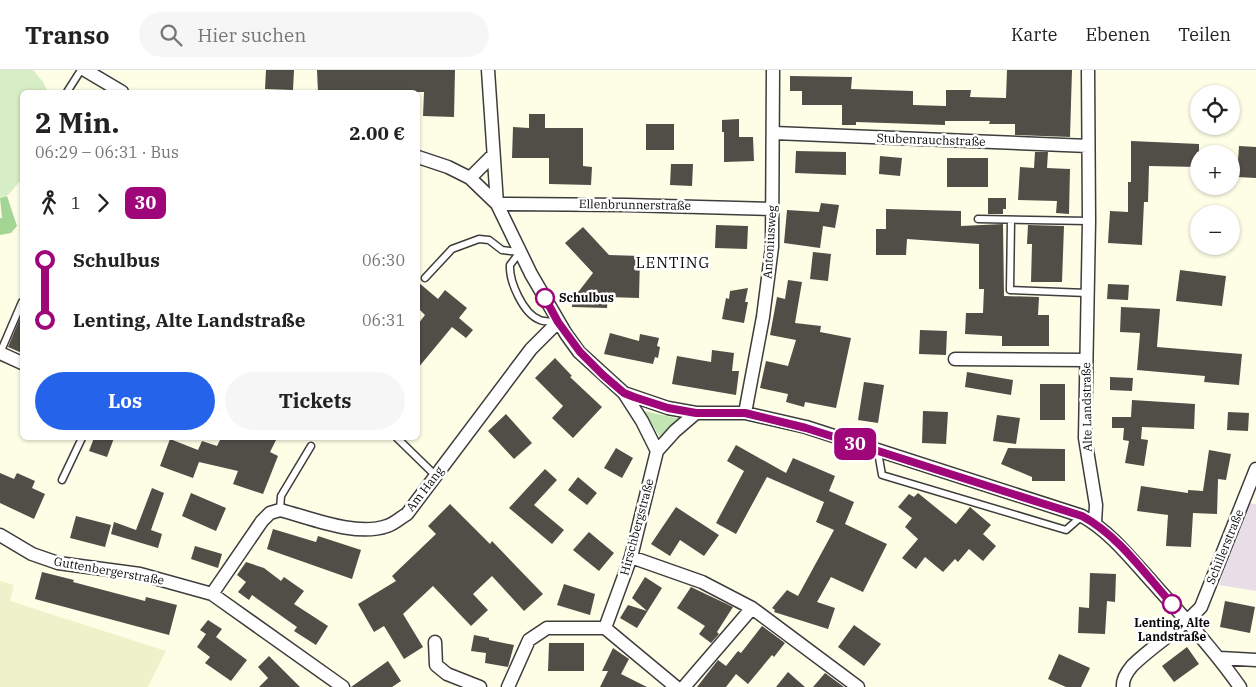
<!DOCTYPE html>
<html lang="de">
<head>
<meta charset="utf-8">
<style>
  :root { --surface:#fff; --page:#f6f6f6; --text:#222; --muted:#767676; --line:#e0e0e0; --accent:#2563eb }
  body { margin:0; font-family:"IBM Plex Serif",serif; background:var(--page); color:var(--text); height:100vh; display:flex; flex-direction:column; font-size:19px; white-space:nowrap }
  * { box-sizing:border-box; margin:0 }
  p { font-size:16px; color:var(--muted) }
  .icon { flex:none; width:28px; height:28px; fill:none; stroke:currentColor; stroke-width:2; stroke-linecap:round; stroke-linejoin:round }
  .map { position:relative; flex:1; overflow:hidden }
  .drawer { position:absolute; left:20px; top:20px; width:400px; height:350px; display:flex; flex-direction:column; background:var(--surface); border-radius:8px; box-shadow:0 1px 4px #0004 }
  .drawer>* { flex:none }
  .badge { padding:0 10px; border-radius:8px; font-size:18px; line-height:32px }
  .fabs { position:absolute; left:1190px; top:15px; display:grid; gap:10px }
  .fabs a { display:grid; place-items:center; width:50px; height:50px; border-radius:50%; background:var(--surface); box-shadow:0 1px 4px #0004; font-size:25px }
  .map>.badge { position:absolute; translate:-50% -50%; box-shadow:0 0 0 2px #fff }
  .legs { display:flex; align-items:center; gap:8px; height:55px; padding:0 15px; font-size:16px }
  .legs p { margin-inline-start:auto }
  .summary { display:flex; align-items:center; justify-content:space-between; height:85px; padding:0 15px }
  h1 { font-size:28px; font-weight:700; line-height:38px }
  .action { display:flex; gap:10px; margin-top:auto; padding:10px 15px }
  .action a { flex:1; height:58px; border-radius:30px; background:var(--accent); color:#fff; font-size:20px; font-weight:700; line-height:58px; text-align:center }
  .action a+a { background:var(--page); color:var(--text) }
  ul { padding:0 15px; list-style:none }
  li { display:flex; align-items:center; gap:18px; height:60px; font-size:19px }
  li i { display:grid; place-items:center; width:8px; height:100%; margin:0 6px; background:currentColor }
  li i::after { content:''; width:12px; height:12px; margin:-6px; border:4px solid; border-radius:50%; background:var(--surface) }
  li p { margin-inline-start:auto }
  li:first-child i { background:linear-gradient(#0000 50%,currentColor 0) }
  li:last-child i { background:linear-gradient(currentColor 50%,#0000 0) }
  header { display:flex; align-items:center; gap:30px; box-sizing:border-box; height:70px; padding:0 25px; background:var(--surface); border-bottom:1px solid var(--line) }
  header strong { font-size:24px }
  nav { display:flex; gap:28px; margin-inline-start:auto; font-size:18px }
  .search { width:350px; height:45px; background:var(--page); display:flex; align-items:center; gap:12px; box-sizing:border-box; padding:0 18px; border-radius:28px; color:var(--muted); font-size:19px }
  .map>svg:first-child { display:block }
</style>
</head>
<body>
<header>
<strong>Transo</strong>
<div class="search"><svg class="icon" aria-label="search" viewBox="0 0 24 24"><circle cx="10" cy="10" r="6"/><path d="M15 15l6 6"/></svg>Hier suchen</div>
<nav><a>Karte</a><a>Ebenen</a><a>Teilen</a></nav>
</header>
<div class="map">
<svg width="1256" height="617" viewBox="0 0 1256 617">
  <rect width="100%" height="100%" fill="#fefee7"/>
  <path fill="#e9dde8" d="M1247,433L1256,434V521L1219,515Z"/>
  <path fill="#edf2ca" d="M0,511L14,515L10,531L166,581L148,617H0Z"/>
  <path fill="#c3e5b4" d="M644,341L681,349L661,369Z"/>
  <path fill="#a4d594" d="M7,126L17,156L11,163L0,165V148H2L0,128Z"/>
  <path fill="#d7edc5" d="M0,0H33L43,12L48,22H22V109L8,125L0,128Z"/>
  <path fill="#514d47" d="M266,0H294L293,20L265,19Z
    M317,0H455L454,47L423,46L424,22H318Z
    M1007,0H1072L1070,67L1015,65V54H989L990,51H945V55L856,52V55H842V35H802V21H790V6L852,7L851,19L913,21V35L946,36V20H971L970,27L1006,28Z
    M529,44H545V58H583V96L592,97L591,115L549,114V88H512L513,57L529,58Z
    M739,49V67H753L754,91L724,92V62H722V50Z
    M646,54H674V80H646Z
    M1131,71L1199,74V97L1149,96L1148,132H1144L1142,175L1108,173L1110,141L1128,142V112H1131Z
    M1239,76L1256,77V108L1237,107Z
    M796,81L846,82V105L795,103Z
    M1035,82H1048L1047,98L1070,99L1069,144L1056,143L1057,131L1018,130L1020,97L1034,98Z
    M880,86L902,88L900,106L879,104Z
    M947,88H988V117H947Z
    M671,94H693L692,116L670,115Z
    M988,128H1006V139H1003V144H988Z
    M821,133L839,135L835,158L823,156L820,178L784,173L787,140L819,142Z
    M886,139L961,141V156L1003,154L1004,226L1039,227L1038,245H1049V276H1002V266L965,264L966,243H983L984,219H979V174L907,169L906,185H876V159H886Z
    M716,155L748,156L747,179L715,178Z
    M1028,155L1064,156L1062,212H1031L1032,174H1027Z
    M583,157L609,185L640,186L639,228L608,227L607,238L572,237L573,221H579L593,203L565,173Z
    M813,182L831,184L828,211L810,209Z
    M1180,200L1226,206L1222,236L1176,231Z
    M788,210L802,212L795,253L821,256L820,262L851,268L836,338L805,332L804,337L786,332L788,324L760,318L766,291L788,296L796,270L770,265L777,227L785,229Z
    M418,212L438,229L445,220L467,238L459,248L473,260L466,268L452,257L418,298V254L425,245L418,238Z
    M1108,214L1129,215L1128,230L1107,229Z
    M748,218L745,232H748L744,253L722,249L726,228L729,229L730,221Z
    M1121,237L1160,239L1157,277L1242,284L1239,315L1204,312L1205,306L1137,300L1140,263L1120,262Z
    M22,243V283L8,277Z
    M920,260L947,261L946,285L919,284Z
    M610,263L639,271L640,264L659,268L657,276L660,277L658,288L655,287L653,294L604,284Z
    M712,280L734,283L732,301H739L736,325L672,314L677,286L711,292Z
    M555,288L572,306L570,307L602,337L573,368L552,348L563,336L535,308Z
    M967,302L1013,310L1011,325L965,317Z
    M1110,307L1133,308L1132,321L1110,320Z
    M864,312L884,315L878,353L858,350Z
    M1040,314H1065V350H1040Z
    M1132,330L1195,334L1194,359L1142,357L1141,369L1148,370L1144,396L1125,393L1129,371L1123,370L1124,358H1112V347H1131Z
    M923,341L948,342L946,374L922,373Z
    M1228,342L1249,343L1248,361L1227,360Z
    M506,344L532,373L514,389L488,361Z
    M997,345L1020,348L1016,374L993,371Z
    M94,368H114L107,387L89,381Z
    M221,368H277L270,382L278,386L263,424L233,414L238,401L199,392L193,408L160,396L170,369L198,380L202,371L217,376Z
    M736,375L786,403L793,388L835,406L829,421L854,432L845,454L887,474L863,522L831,507L817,532L835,538L828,559L774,542L775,540L772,538L787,520L798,526L834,460L816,452L824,432L767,407L736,464L716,453L744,401L727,391Z
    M616,378L633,388L622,408L604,398Z
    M1008,378L1065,379V411H1032V407L1001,394Z
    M1209,380L1231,384L1226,410L1218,409L1217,444L1193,443L1191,477L1166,476L1168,445L1137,441L1141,416L1188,423V420L1203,421Z
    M545,399L557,410L534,435L564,460L552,474L509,438Z
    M0,403L14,409L17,403L35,411L32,418L45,424L34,449L0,433Z
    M578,407L597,423L587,435L568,420Z
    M152,418L164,423L151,460L162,464L158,478L111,464L114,452L136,460Z
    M191,423L226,438L216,461L182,446Z
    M918,423L956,454L970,437L991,455L983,464L996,476L983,491L969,479L958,492L955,489L943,502L925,487L916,499L902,488L918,469L905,457L912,448L898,437L909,424L914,427Z
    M450,434L490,474L492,471L543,524L524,541L492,506L473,524L488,540L471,556L433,516L403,544L423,577L404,589L384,556L374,562L358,534L396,511L392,506L436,464L428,456Z
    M676,437L719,465L704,486L680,470L670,486L651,474Z
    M76,446L111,455L105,477L70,468Z
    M273,459L316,472L318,466L361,480L352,509L267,479Z
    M589,462L614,483L599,501L573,480Z
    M195,476L222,484L218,498L191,489Z
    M246,492L264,498L281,511L284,507L304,521L294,534L328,556L316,575L294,561L297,557L252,525L249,530L238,522L246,512L237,505Z
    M42,502L74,510L73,512L145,531L146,527L177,535L169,565L35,529Z
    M1090,503L1116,504L1115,532L1107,531L1105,564L1078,563L1079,537L1089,538Z
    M645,507L662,518L637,558L620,548L628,535L647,541L632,528Z
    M564,514L595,524L590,545L557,535Z
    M691,517L733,537L717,562L719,564L711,573L699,564L705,556L677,538Z
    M1225,531L1255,537L1250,563L1220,557Z
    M208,550L222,559L216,567L247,590L231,611L205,593L210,587L197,577L206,564L200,560Z
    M854,555L881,574L864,596L838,577Z
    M762,556L785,573L774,587L772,585L748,614L736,604L726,617H697L718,590L726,596L738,581L741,583Z
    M474,565L489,568V570L514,575L508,597L485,593L486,583L471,581Z
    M549,573H584V601H548Z
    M1187,577L1199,594L1174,612L1162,596Z
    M613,578L629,589L621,604L647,617H600L608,601H602Z
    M1059,584L1090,598L1081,617H1066L1048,609Z
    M269,586L300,617H259L268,608L258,597Z
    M388,591L401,611L392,617H351Z
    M788,602L805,617H776Z
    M825,603L844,617H813Z"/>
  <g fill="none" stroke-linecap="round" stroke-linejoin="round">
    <defs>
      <path id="lane" d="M67,22L81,0
        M978,149L1089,151
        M1011,150L1010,220L1087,223
        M520,182L510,195C509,211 523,244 540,250C544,252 551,251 556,252
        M425,208L452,179L479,169L489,170L502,180L519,182
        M0,283L22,232
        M397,368L436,406
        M878,382L882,405L1066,460L1082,446
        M62,410L82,368
        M280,440L281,426L311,376"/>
      <path id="street" d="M85,0L122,22
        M488,0L497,134
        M1088,0L1089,151L1085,368L1096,435L1095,453
        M774,63L1088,76
        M418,87L448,97L470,108L497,134L531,204L566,264L579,282L624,323L668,338L696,343H745L806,357L1082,446C1111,462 1132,490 1154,514C1184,548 1214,580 1240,617
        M470,108L492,86
        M497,134L626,135L773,139
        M0,283L22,293
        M955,289L1086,290
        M745,343L763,247L772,177L773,0
        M657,381L675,361L696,343
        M0,465L32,484L58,493L140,504L212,524L343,617
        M631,487L702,512L752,538L858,617
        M212,524L262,451L270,443L280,440C311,448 356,467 387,456C394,454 400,448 407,444L531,279L558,252
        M605,558L631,487L657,381L642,351L624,323
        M605,558L676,617
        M435,572L436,595L447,604L480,617
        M1220,588L1256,590
        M508,617L529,570L547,558H605
        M684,617L752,538
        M1123,617C1122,609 1127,602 1132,596C1153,575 1180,560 1201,537L1256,399"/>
    </defs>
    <use href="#lane" stroke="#3d3d3d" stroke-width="9"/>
    <use href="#street" stroke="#3d3d3d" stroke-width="15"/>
    <use href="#lane" stroke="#fff" stroke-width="6"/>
    <use href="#street" stroke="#fff" stroke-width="12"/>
  </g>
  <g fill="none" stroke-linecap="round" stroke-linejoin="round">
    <defs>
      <path id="line-1" d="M545,228L558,252L580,282L603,305L624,323L634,327L668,338L696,343H745L806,358L1082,446C1118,465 1145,504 1172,534"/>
    </defs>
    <use href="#line-1" stroke="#fff" stroke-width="11"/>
    <use href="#line-1" stroke="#9e067a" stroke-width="8"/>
  </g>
  <g fill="#fff" stroke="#9e067a" stroke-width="2.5">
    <circle cx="545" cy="228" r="9"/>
    <circle cx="1172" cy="534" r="9"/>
  </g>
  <g text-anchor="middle" stroke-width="5" stroke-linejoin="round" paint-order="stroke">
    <g font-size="12" fill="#0a0a0a" stroke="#fff">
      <text transform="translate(931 70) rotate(2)" y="4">Stubenrauchstraße</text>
      <text transform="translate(635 135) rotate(1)" y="4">Ellenbrunnerstraße</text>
      <text transform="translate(770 172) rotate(-86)" y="4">Antoniusweg</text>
      <text transform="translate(1087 337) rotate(-91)" y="4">Alte Landstraße</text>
      <text transform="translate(425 419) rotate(-52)" y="4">Am Hang</text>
      <text transform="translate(637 457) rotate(-75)" y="4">Hirschbergstraße</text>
      <text transform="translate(1225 477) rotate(-68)" y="4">Schillerstraße</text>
      <text transform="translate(109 501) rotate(10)" y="4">Guttenbergerstraße</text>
    </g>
    <g font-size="12" font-weight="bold" fill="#0a0a0a" stroke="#fff" text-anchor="start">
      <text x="559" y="232">Schulbus</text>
      <text x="1172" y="557" text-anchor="middle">Lenting, Alte<tspan x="1172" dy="14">Landstraße</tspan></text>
    </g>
    <g font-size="15" letter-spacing="1" fill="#0a0a0a" stroke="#fff">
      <text x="673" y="198">LENTING</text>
    </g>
  </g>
</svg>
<div class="fabs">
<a><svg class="icon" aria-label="locate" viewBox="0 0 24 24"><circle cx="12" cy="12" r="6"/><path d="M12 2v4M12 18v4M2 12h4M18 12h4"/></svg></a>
<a>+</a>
<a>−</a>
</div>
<b class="badge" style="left:855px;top:374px;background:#9e067a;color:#fff">30</b>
<section class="drawer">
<div class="summary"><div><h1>2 Min.</h1><p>06:29 – 06:31 · Bus</p></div><b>2.00 €</b></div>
<div class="legs"><svg class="icon" aria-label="walk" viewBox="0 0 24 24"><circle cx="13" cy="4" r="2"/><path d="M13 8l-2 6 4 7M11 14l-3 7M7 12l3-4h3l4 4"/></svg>1<svg class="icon" aria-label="forward" viewBox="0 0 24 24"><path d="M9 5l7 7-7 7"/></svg><b class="badge" style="background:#9e067a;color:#fff">30</b></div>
<ul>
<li><i style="color:#9e067a"></i><b>Schulbus</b><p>06:30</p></li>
<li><i style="color:#9e067a"></i><b>Lenting, Alte Landstraße</b><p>06:31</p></li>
</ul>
<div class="action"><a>Los</a><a>Tickets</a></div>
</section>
</div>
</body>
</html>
